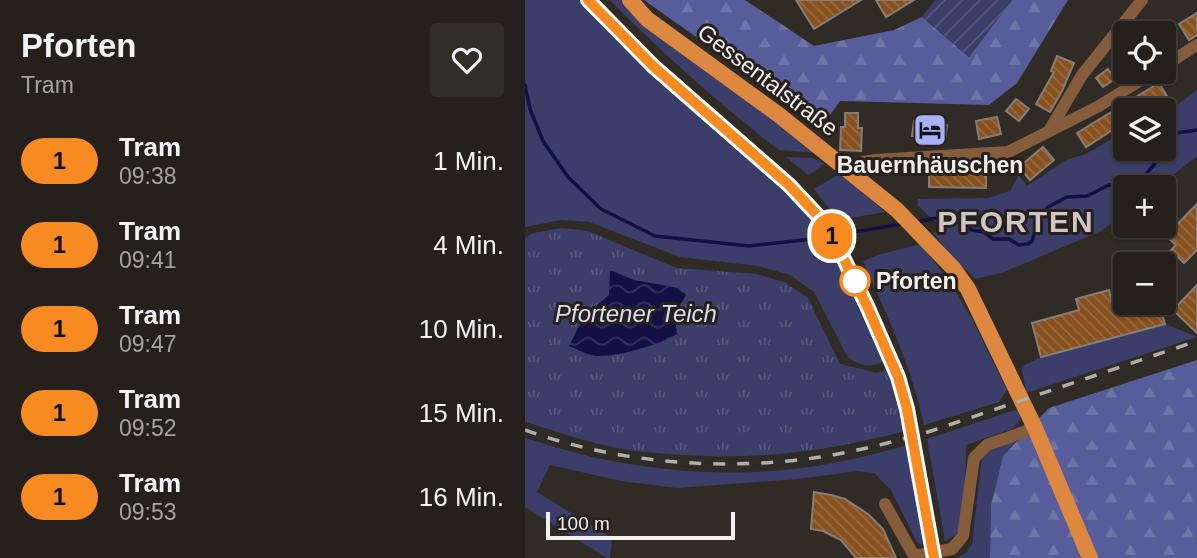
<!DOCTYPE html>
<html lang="de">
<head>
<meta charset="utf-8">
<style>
  :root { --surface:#25201c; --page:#312d29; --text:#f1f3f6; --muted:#a3a3a3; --line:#423e3b }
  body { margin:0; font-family:Helvetica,sans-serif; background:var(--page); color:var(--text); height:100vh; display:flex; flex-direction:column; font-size:26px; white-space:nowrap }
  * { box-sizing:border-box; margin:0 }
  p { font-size:23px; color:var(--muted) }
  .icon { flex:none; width:38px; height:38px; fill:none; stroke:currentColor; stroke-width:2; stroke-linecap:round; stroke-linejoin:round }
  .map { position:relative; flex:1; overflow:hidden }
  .sheet { display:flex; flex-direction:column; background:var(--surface); width:525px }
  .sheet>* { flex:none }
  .badge { padding:0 14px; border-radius:23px; font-size:24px; line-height:46px }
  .fabs { position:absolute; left:588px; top:21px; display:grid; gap:14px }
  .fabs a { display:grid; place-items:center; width:63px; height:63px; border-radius:7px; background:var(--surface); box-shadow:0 2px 5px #0004,0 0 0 2px var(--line); font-size:35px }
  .scale { position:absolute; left:21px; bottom:18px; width:189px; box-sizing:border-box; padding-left:7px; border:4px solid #f3efec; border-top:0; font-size:19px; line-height:24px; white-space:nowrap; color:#f3efec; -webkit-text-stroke:5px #27211d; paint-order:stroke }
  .map>.badge { position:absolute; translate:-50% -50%; box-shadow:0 0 0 4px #fff }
  .round { display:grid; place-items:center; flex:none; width:74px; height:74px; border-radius:7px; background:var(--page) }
  .summary { display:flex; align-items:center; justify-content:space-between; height:119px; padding:0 21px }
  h1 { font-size:33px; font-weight:800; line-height:52px }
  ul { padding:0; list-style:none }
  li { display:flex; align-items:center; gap:21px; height:84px; padding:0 21px }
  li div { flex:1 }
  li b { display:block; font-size:26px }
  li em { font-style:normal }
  li .badge { min-width:77px; font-weight:700; text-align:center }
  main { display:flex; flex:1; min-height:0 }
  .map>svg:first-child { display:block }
</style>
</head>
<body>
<main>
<section class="sheet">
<div class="summary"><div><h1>Pforten</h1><p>Tram</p></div><a class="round"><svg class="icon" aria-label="heart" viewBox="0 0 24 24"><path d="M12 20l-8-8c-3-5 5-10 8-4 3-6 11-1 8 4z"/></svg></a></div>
<ul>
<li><span class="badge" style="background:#f78a21;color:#111">1</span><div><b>Tram</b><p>09:38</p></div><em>1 Min.</em></li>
<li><span class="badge" style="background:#f78a21;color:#111">1</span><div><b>Tram</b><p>09:41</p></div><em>4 Min.</em></li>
<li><span class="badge" style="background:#f78a21;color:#111">1</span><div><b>Tram</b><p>09:47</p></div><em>10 Min.</em></li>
<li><span class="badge" style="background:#f78a21;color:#111">1</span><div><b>Tram</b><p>09:52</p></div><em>15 Min.</em></li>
<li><span class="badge" style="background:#f78a21;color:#111">1</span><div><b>Tram</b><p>09:53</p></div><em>16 Min.</em></li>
</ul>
</section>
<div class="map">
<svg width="672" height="558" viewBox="0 0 672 558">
  <defs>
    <pattern id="forest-firs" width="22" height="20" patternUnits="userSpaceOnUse" patternTransform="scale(1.75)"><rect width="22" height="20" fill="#575d9a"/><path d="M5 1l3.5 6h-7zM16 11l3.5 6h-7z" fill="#7075a8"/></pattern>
    <pattern id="park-tufts" width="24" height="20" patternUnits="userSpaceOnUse" patternTransform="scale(1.75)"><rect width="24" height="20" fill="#3a3e68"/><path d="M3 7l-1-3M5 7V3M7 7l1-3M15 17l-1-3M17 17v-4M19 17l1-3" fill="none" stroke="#575a7e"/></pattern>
    <pattern id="garden-furrows" width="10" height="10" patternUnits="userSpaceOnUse" patternTransform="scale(1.75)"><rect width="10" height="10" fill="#3a3e68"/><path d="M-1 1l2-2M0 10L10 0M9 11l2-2" fill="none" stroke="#575a7e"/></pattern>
    <pattern id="water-waves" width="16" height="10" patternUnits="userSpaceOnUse" patternTransform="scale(1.75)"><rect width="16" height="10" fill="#141046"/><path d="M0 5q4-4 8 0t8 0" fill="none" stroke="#373361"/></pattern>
    <pattern id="building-back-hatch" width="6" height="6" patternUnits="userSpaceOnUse" patternTransform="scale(1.75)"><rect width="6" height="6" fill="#88501f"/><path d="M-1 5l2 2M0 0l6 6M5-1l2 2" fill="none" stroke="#996a40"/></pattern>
  </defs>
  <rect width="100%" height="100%" fill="#312b26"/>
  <path fill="#3a3e68" d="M0,0H57L137,82L285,211L296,224L288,226L300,246H309L317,262L313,264L358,362C344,368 333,366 322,356L289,292L265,275L233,266L155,257L64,222L36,220L0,227Z
    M85,0H98L293,153L255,150L247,145C190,100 136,52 85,0Z
    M672,90V156L633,187H600V213L576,231L479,272L450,279L424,253L408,233L419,230L393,206V199L464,198L485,191L494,175L502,186L541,160L561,154L600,131V149H639V115Z
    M261,157L287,158L300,164L283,175Z
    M314,174L325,182L360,212L313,220L289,189Z
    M395,244L423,279L447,319L482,390L474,402L399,425C387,367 362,316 338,261L353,255Z
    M640,324L672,337L501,393L497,369L500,365L516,357Z
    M493,409L495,411V420L487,429L441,445L440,483L434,530L431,535L420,541L402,439Z
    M0,438C25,445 51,454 77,459C140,472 205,476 268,469C307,465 346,455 383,445L403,546L397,545L392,542L366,490L349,473L333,471L273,479L152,488L96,481L25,465L12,492L87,538L85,558H82L0,507Z
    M492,441L478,456L466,505L465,558H432L441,553L447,544L457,456L471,446Z"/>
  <path fill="url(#forest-firs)" d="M119,0H220L289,46L369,30L397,17L444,57L487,0H543L492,83L464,105L315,101L297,126Z
    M672,360V558H465L466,505L478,456L524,408Z"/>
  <path fill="url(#park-tufts)" d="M37,228L63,231L151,268L232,274L261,283L283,298L315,364L352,373L366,367L378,408L376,411L380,431C300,452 229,461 146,454C125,453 103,451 83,446C55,440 27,430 0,422V238L8,233Z"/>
  <path fill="url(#garden-furrows)" d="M410,0H487L444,57L397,17Z"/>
  <path fill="url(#water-waves)" d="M85,270L109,280L154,288L161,295L150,315L152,334C134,345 85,360 65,355C58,353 50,348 44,346L59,316L84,295Z"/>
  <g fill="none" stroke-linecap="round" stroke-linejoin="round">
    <path stroke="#141046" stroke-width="3.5" d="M0,85L5,109L18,141L43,177L76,209L130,236L224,246L288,239L377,224
      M391,222L412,218L433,220L447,230L459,232L468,239H484L494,245L503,244L507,241L513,222L523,207L542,197L562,196L584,185L600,183L614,179L621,174L639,153L644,140L651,133L672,130"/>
  </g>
  <path fill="url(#building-back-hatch)" stroke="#857e78" stroke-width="2" d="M271,0H336L289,29Z
    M351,0H389L361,17Z
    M672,13V35L664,40L654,24Z
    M532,56L549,63L537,91L525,112L511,104L529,72L526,71Z
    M583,69L590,79L578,87L571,78Z
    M634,83L643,98L623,110H600V128L592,133L589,129L561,147L552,133Z
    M491,99L504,109L494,121L481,111Z
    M320,113H333V128H337L336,151L315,150L316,127H320Z
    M472,117L476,134L454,139L451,121Z
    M389,121L422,125L420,140L387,136Z
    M518,147L529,160L505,180L494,167Z
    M461,166V188L404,187V167Z
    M672,204V250L659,263L646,250L651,245L641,236Z
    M672,285V333L648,310Z
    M584,290L587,302L600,298V303H634L640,324L516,357L507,323L554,310L551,299Z
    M289,492L306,495L320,499L343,514L358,529L371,558H331L316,540L298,531L286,529Z"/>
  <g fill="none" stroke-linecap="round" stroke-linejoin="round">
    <path stroke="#855c3c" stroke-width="12" d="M639,66L672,45
      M524,131L557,75L617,0
      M322,170L338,162L350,160L483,152L574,106L629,72
      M360,504L389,556L427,549L438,536L449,458L462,445L510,428"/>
    <path stroke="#dc8841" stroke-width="16" d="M105,0L122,19L254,115L372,210L428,268L443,289L510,428L565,558"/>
    <path stroke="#b1ada9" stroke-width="2" d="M63,0L128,66L264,185L296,219L322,264L373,377L382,409L409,558"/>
    <path stroke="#b1ada9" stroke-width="3.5" stroke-dasharray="12 12" stroke-linecap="butt" d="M0,430C95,464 203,472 302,456C337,450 372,441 406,431L672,341"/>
  </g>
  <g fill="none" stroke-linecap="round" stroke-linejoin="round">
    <defs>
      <path id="line" d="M63,0L128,66L264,185L296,219L310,241L342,306L373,377L382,409L409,558"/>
    </defs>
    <use href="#line" stroke="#fff" stroke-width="16"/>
    <use href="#line" stroke="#f78a21" stroke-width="10"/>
  </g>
  <defs>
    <symbol id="hotel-square" viewBox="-11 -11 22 22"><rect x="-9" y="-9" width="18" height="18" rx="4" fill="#a7b1fc" stroke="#27211d"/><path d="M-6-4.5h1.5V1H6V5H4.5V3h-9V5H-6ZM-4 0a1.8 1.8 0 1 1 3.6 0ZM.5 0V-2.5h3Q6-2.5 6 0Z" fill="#111"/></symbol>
  </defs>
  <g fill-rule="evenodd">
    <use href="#hotel-square" x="386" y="111" width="38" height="38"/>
  </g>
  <circle fill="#fff" stroke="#f78a21" stroke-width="3.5" cx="330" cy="281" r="14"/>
  <g text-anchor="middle" stroke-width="6" stroke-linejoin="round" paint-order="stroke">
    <g font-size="23" fill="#f3efec" stroke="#27211d">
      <text transform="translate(243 80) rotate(37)" y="8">Gessentalstraße</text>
    </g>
    <g font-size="23" font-weight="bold" fill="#f3efec" stroke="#27211d">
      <text x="405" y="173">Bauernhäuschen</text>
    </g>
    <g font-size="23" font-weight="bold" fill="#f3efec" stroke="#27211d" text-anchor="start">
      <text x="351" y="289">Pforten</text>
    </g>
    <g font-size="24" font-style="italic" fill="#dbdff1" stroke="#27211d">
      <text x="111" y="322">Pfortener Teich</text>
    </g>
    <g font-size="30" font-weight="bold" letter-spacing="2" fill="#cfc6c1" stroke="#27211d">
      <text x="491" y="232">PFORTEN</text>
    </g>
  </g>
</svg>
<div class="fabs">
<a><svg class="icon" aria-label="locate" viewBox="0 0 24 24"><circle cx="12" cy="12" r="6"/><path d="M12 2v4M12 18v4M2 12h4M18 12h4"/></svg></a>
<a><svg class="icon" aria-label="layers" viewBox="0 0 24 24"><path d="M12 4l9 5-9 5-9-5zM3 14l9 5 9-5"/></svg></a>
<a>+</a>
<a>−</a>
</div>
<div class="scale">100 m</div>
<b class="badge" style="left:307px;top:236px;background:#f78a21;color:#111">1</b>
</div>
</main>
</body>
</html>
